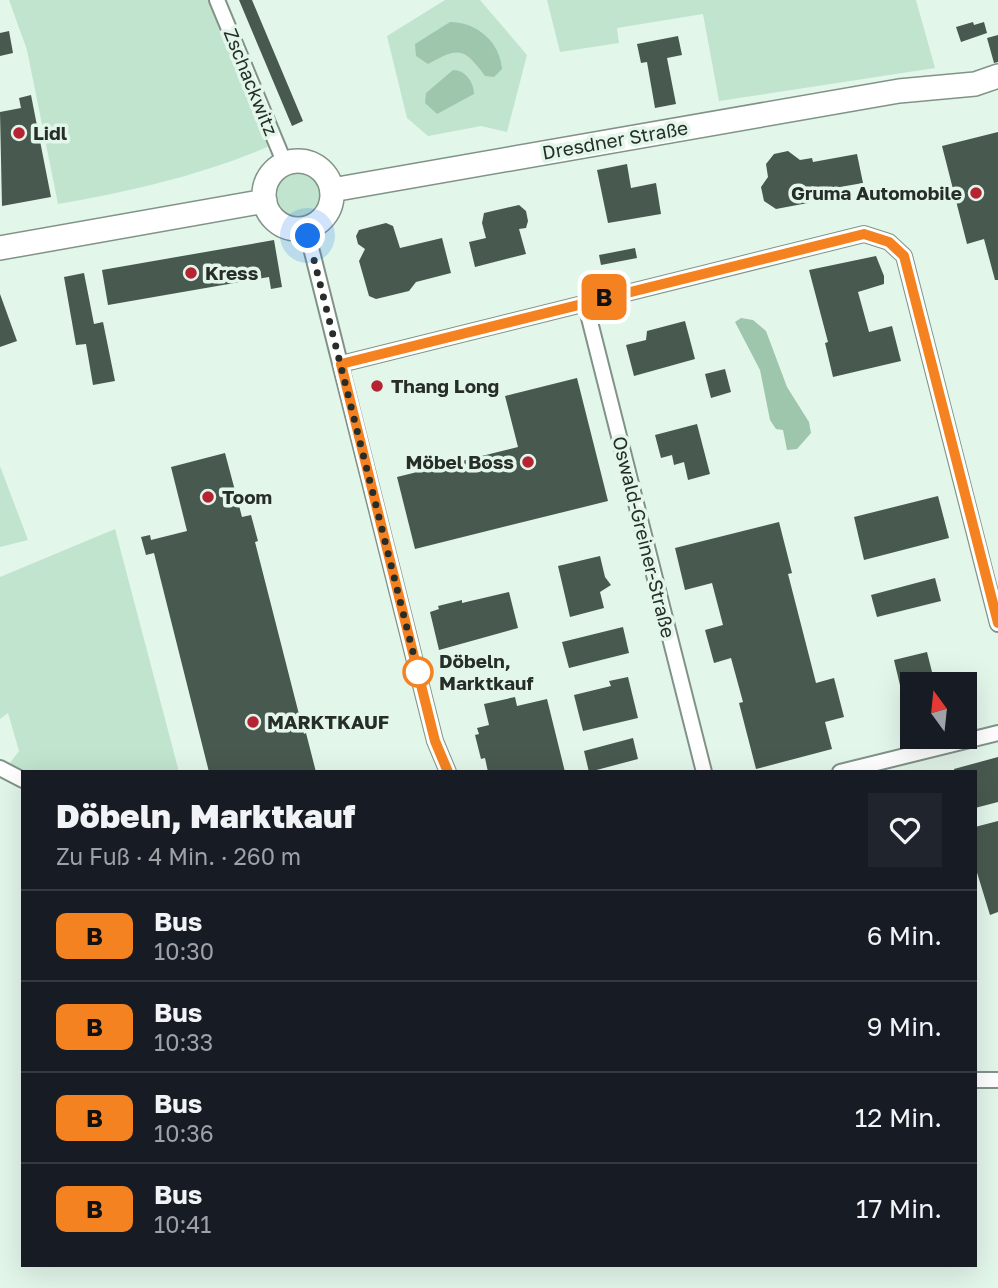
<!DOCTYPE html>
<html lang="de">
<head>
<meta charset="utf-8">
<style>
  :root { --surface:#171b24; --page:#20242c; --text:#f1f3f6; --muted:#9ea1a6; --line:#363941 }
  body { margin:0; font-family:"Golos Text",sans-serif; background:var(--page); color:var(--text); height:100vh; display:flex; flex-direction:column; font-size:26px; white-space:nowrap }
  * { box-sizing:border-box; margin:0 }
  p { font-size:23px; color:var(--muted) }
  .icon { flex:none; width:38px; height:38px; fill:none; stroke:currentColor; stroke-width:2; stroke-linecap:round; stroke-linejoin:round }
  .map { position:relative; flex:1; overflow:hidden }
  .drawer { position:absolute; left:21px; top:770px; width:956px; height:497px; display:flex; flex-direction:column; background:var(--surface); border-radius:0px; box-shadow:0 7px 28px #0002 }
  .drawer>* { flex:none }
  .badge { padding:0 14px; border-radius:10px; font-size:24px; line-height:46px }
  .needle { width:46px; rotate:345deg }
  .controls { position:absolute; left:900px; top:672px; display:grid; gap:14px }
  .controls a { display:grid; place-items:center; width:77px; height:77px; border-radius:0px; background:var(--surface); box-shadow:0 7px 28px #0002; font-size:35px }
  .you { position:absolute; width:35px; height:35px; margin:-18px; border:5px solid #fff; border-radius:50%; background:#1a73e8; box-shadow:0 0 0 10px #1a73e833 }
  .map>.badge { position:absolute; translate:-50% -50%; box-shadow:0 0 0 4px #fff }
  .round { display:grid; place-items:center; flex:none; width:74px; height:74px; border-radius:0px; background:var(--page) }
  .overview { display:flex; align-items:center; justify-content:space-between; height:119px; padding:0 35px }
  h1 { font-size:33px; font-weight:800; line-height:52px }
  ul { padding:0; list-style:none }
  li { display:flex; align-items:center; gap:21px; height:91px; padding:0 35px; border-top:2px solid var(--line) }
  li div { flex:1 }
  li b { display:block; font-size:26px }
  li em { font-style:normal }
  li .badge { min-width:77px; font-weight:700; text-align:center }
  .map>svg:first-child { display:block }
</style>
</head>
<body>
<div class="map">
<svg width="998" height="1288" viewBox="0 0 998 1288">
  <rect width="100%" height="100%" fill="#e3f6ea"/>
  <path fill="#c1e4ce" d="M9,0H210L272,145C203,175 132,191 58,204L27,50Z
    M445,0H480L527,55L507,132L481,126L428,136L407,118L387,36Z
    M547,0H916L935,68L719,101L703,14L617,28L619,43L560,52Z
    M272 195a26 26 0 1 1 52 0a26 26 0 1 1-52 0Z
    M0,466L28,540L0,547Z
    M115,529L179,772H23V776L7,767L19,751L8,713L0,719V577Z"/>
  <path fill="#9ec6ad" d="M450,22C477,22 500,42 502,69L494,77L485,76C464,47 458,47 428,64L416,56L415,44Z
    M453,70C466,70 474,83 474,94L437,114L425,103L426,93Z
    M741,318L753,320L766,331L787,387L809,422L811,433L797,449L787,450L783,430L776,429L770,420L760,370L735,322Z"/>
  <path fill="#48594f" d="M239,0H252L303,121L292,126Z
    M973,22L974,25L984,22L987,33L961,42L956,27Z
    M9,31L13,53L0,56V33Z
    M998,35V62L994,63L987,38Z
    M678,36L682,55L667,58L676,104L655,108L647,62L641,63L637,44Z
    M31,95L51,197L2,206L0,112L21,108L19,98Z
    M998,132V280H995L984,239L967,244L942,146Z
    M788,151L800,160L812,158L813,162L857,154L863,183L817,191L808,203L776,209L764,201L761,187L768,177L766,164L774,154Z
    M627,164L631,188L656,183L661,214L608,223L597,170Z
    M519,205L526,211L528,221L526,228L519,229L526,254L475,267L469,242L486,238L482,223L484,213Z
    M386,223L393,226L400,248L442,238L451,273L416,282L409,291L376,299L369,296L359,261L365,249L358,244L356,236L359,230Z
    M274,240L282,287L271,289L269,277L108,305L102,270Z
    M635,248L637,258L601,265L599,255Z
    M876,256L884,276V284L858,292L869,332L892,326L901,361L833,377L825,343L828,342L809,270Z
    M84,273L94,324L103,322L115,381L93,385L86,344L76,345L64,277Z
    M0,294L17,341L0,347Z
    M685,321L695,359L634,376L626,345L646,340L647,331Z
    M725,369L731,392L711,398L705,374Z
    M577,378L608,501L415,549L397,477L518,447L505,396Z
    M380,380L382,391L374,393L371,382Z
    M697,424L710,474L688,480L684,462L674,465L672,455L661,458L655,435Z
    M225,453L242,517L251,515L258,541L255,542L304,734L306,733L316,772H209L154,553L146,555L141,537L150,535L151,540L187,531L171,467Z
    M938,496L949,538L864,560L854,517Z
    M779,522L792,573L788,574L816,683L834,678L844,717L825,722L832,749L756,769L739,703L743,702L731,658L714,663L705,630L723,625L712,583L685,590L675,548Z
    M600,556L605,577L611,585L600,592L604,608L570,617L558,566Z
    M935,578L941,601L877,617L871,595Z
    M509,592L518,628L439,650L430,612L439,609L438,606L462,600V603Z
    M623,627L629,653L569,668L562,642Z
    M927,652L935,684H912V718L908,719L894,660Z
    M628,677L638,718L583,731L574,695L611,686L609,681Z
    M515,697L517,706L547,699L565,772H488L485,758L481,759L475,735L479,734L477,728L489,725L484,704Z
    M633,738L638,759L589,772L584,751Z
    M998,757V802L975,808V772H955L954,769Z
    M998,821V912L990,915L975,866V827Z"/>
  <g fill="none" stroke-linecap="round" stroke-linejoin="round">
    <defs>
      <path id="minor" d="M217,0L285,164
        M306,228L435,741L448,772
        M585,302L704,772
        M341,364L864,234L889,242L904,256L998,624
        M0,768L23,780
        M840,772L998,733
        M975,1080H998"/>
      <path id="primary" d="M264 195a34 34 0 1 1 68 0a34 34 0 1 1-68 0Z
        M332,190L899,91L975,84L998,76
        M0,248L265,201"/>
    </defs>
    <use href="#minor" stroke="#819388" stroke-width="18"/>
    <use href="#primary" stroke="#819388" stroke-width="26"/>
    <use href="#minor" stroke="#fff" stroke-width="14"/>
    <use href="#primary" stroke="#fff" stroke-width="23"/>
  </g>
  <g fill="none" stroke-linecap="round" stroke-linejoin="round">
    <defs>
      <path id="line" d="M448,772L435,741L341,364L864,234L889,242L904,256L998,623"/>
    </defs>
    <use href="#line" stroke="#fff" stroke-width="16"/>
    <use href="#line" stroke="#f58220" stroke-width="10"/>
    <path stroke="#272e29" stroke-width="7" stroke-dasharray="0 12.6" d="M308,236L418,672"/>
  </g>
  <g fill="#b62434" stroke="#e3f6ea" stroke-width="2.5">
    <circle cx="19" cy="133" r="7"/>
    <circle cx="976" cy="193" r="7"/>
    <circle cx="191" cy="273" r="7"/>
    <circle cx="377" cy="386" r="7"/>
    <circle cx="528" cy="462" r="7"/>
    <circle cx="208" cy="497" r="7"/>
    <circle cx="253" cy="722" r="7"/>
  </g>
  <circle fill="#fff" stroke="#f58220" stroke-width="3.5" cx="418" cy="672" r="14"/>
  <g text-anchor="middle" stroke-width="7" stroke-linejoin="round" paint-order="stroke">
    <g font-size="19" fill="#272e29" stroke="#e3f6ea">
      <text transform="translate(251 82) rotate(68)" y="7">Zschackwitz</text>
      <text transform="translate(615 140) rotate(-10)" y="7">Dresdner Straße</text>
      <text transform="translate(644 537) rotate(76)" y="7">Oswald-Greiner-Straße</text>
    </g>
    <g font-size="19" font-weight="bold" fill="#272e29" stroke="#e3f6ea" text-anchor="start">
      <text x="33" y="140">Lidl</text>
      <text x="962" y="200" text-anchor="end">Gruma Automobile</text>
      <text x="205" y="280">Kress</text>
      <text x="391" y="393">Thang Long</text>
      <text x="514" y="469" text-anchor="end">Möbel Boss</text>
      <text x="222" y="504">Toom</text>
      <text x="267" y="729">MARKTKAUF</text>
    </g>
    <g font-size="19" font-weight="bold" fill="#272e29" stroke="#e3f6ea" text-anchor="start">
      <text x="439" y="668">Döbeln,<tspan x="439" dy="22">Marktkauf</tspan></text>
    </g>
  </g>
</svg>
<div class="controls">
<a><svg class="needle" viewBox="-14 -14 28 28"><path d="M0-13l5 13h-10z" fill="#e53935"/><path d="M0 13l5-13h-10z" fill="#9ea1a6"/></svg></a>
</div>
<div class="you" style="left:308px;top:236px"></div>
<b class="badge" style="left:604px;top:297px;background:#f58220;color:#111">B</b>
<section class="drawer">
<div class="overview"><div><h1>Döbeln, Marktkauf</h1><p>Zu Fuß · 4 Min. · 260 m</p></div><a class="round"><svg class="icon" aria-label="heart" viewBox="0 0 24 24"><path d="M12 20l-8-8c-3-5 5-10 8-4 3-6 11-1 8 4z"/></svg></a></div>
<ul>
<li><span class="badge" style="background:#f58220;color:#111">B</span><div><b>Bus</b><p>10:30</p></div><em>6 Min.</em></li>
<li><span class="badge" style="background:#f58220;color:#111">B</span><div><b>Bus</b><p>10:33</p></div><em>9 Min.</em></li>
<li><span class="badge" style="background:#f58220;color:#111">B</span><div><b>Bus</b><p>10:36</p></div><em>12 Min.</em></li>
<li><span class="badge" style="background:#f58220;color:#111">B</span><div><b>Bus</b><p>10:41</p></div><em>17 Min.</em></li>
</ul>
</section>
</div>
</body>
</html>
